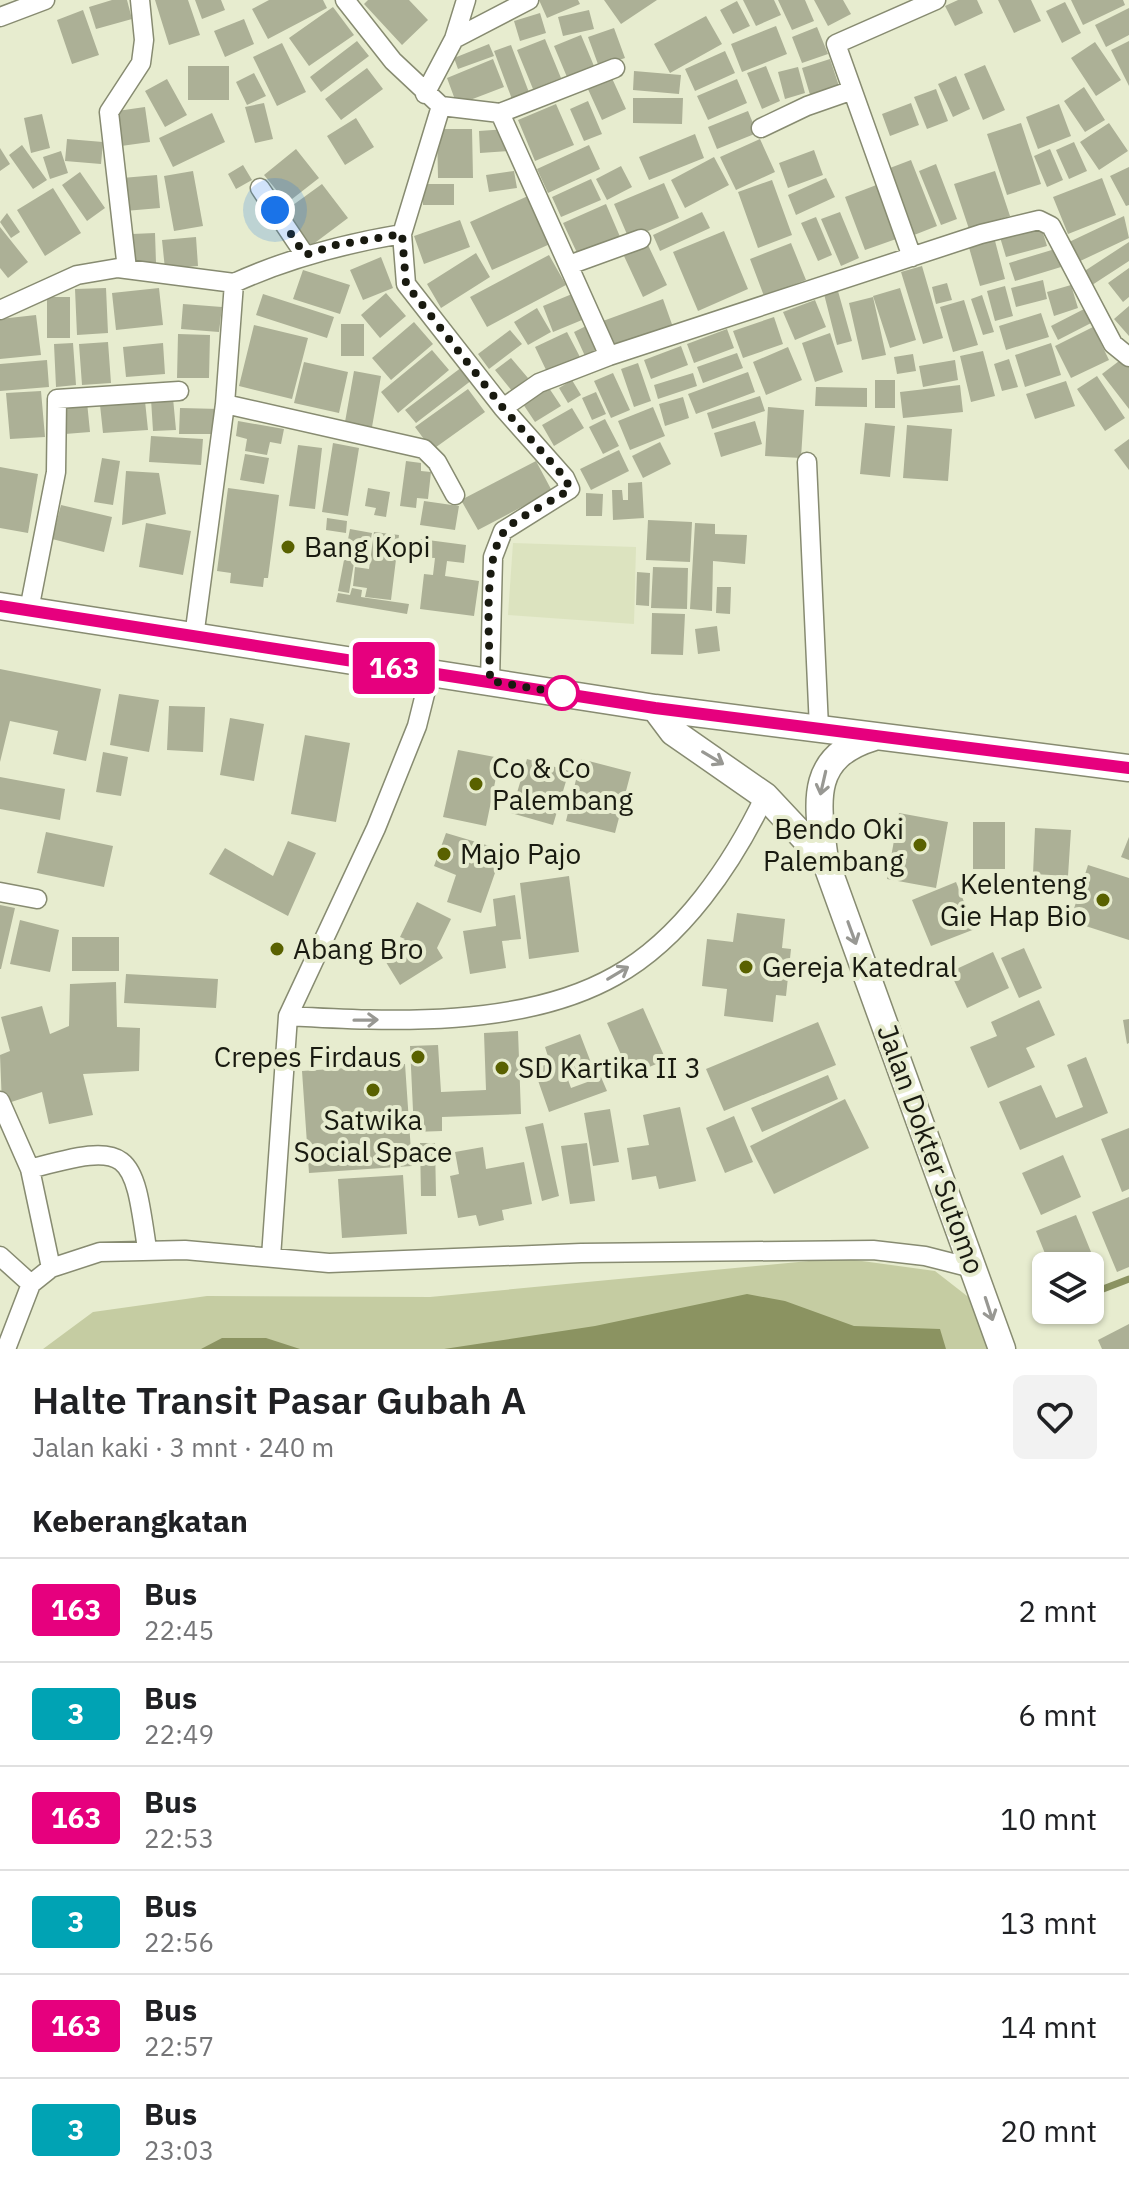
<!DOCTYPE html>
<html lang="id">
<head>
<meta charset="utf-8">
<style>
  :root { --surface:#fff; --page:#f2f2f2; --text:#202124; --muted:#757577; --line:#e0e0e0 }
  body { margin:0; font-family:"IBM Plex Sans",sans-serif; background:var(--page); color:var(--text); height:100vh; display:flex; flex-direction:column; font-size:30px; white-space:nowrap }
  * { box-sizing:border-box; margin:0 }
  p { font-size:26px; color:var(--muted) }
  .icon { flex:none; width:44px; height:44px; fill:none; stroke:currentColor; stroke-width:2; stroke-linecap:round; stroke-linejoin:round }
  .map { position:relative; height:1349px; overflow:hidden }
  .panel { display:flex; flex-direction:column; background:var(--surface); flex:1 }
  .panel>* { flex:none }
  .badge { padding:0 16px; border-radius:6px; font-size:28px; line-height:52px }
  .tools { position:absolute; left:1032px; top:1252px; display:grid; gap:16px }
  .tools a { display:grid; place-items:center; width:72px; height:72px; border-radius:12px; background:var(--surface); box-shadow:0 2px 6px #0004; font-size:40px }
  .you { position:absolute; width:40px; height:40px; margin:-20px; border:6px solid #fff; border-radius:50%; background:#1a73e8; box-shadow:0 0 0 12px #1a73e833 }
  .map>.badge { position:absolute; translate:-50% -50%; box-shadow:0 0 0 4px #fff }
  h2 { padding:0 32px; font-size:30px; line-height:72px }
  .round { display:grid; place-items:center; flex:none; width:84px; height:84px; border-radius:12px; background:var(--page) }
  .head { display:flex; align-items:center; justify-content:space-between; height:136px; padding:0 32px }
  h1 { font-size:38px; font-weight:600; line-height:60px }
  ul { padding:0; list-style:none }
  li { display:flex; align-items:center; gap:24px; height:104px; padding:0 32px; border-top:2px solid var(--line) }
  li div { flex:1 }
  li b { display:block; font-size:30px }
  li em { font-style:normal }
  li .badge { min-width:88px; font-weight:700; text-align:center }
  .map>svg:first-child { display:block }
</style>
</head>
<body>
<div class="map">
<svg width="1129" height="1349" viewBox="0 0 1129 1349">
  <rect width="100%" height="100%" fill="#e7eccf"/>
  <path fill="#dce3bf" d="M513,543L636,547L634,624L508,615Z"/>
  <path fill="#c5cca2" d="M840,1258L935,1271L976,1303L991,1349H43L93,1312L207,1296L430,1297Z"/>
  <path fill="#8b9361" d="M747,1294L785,1301L854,1326L940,1329L946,1349H444L595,1326Z
    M222,1338H266L300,1349H201Z"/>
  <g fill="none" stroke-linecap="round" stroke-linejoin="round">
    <path stroke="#8b9361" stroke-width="7" d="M1090,1294L1129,1279"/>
  </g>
  <path fill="#acb096" d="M112,0H127L132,19L96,29L89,7Z
    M155,0H188L200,35L169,45Z
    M195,0H221L225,10L202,19Z
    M269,0H323L327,8L268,39L252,9Z
    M368,0H409L428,20L402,45L364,4Z
    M539,0H578L580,4L547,18Z
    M604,0H657L621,24Z
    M743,0H774L781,15L756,26Z
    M778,0H805L814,21L792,30Z
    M814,0H843L851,14L828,26Z
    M958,0H977L983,13L955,26L945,6Z
    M998,0H1031L1041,21L1014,33Z
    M1071,0H1123L1125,5L1083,25Z
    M737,1L750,26L733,34L720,10Z
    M1065,2L1081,33L1062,43L1046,11Z
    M333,7L354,35L309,66L289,38Z
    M1129,8V35L1106,47L1095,25Z
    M83,10L99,55L72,64L57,20Z
    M589,10L594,29L563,36L558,17Z
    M540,13L546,33L520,41L514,21Z
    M706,16L722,44L670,73L654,44Z
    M244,19L254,44L225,57L214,31Z
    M776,26L787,54L742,72L731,44Z
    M817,27L828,54L802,63L792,37Z
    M614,28L625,58L599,67L588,37Z
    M581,35L594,66L567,77L554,46Z
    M545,39L561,78L533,89L517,50Z
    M357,41L369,56L321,92L310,77Z
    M1129,41V86L1111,50Z
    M1095,42L1121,80L1096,96L1071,58Z
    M282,43L306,92L277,106L253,57Z
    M489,44L494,56L458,69L454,58Z
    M511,45L530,95L513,102L494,51Z
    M725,51L735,73L695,91L685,69Z
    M493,59L504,87L457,105L447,78Z
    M830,59L840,89L811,98L802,68Z
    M985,65L1005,110L983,120L964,74Z
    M188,66H229V100H188Z
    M766,66L780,101L762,109L747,73Z
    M798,67L805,93L785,99L778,72Z
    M367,68L383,89L341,120L325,99Z
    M634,71L681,75L679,94L633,90Z
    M254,73L266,96L247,105L236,82Z
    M611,76L626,109L602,120L587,87Z
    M956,76L970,109L953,117L938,84Z
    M167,79L187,115L165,127L145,91Z
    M737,79L747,103L708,120L697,96Z
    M1084,87L1105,120L1085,132L1064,101Z
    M936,89L948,121L927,129L914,97Z
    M633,98H683L682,124L633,123Z
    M588,101L602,134L584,141L570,109Z
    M264,103L273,139L255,143L245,107Z
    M911,103L919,125L890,136L882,114Z
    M556,104L574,145L535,161L518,120Z
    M1059,104L1071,136L1038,149L1026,117Z
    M145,107L150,142L121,146L117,111Z
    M748,111L757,133L717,149L708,127Z
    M212,113L225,142L173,167L159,138Z
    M42,114L50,148L31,153L24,118Z
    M356,118L374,147L345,165L327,136Z
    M1021,123L1041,184L1007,195L987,134Z
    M1109,123L1128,151L1099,170L1080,142Z
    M437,129H472L473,178H438Z
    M507,129L509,151L480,153L479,131Z
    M695,134L704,158L649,180L639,157Z
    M67,139L103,142L101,164L65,161Z
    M760,139L775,172L736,190L720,157Z
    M1074,142L1087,171L1069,179L1056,150Z
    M22,145L47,180L33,189L9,155Z
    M589,145L600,169L548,193L537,169Z
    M0,148L10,164L0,171Z
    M296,149L319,178L287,203L264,175Z
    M1050,149L1063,180L1047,187L1034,156Z
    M814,150L823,175L788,188L779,163Z
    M61,151L68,173L50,179L43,157Z
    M714,157L729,185L685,208L671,180Z
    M911,160L937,226L909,237L882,171Z
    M936,164L957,219L941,225L919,171Z
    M243,165L252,180L236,189L228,174Z
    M621,166L632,187L607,200L596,179Z
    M1129,167V205L1126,206L1110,176Z
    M193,171L203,226L174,231L164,176Z
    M514,171L517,188L489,192L486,175Z
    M995,171L1010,216L969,229L954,184Z
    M80,172L105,208L87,221L62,185Z
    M157,175L160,208L125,211L122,178Z
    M826,178L835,197L796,215L788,195Z
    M1102,178L1116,215L1068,234L1053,197Z
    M591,179L601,200L561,217L552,197Z
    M772,180L792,235L758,248L738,192Z
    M664,183L679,218L629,239L614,204Z
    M322,184L348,218L308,248L282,213Z
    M423,184H454V205H423Z
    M879,184L899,238L865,250L845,197Z
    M53,188L81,233L45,256L17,210Z
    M528,196L550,244L492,270L470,222Z
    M606,204L621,239L579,257L563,223Z
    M702,212L710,228L660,251L653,235Z
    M840,212L859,258L841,266L821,219Z
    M7,213L20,232L11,238L0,222Z
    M1124,216L1129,238L1076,263L1067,243Z
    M816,217L832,255L818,261L801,223Z
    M460,220L470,247L424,264L414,236Z
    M1040,223L1047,246L1006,257L999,234Z
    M0,227L28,262L8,278L0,268Z
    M724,231L748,289L698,311L673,252Z
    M155,233L156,263H133L132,234Z
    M196,237L198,266L165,269L162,240Z
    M994,237L1005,279L980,286L968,244Z
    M1129,242V261L1089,287L1080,274Z
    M791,243L806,280L764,296L750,259Z
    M648,245L667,285L643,297L624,256Z
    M1055,249L1061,267L1015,281L1009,263Z
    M476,253L490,277L441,308L427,284Z
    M549,255L566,285L487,327L470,297Z
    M381,257L393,288L363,300L350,270Z
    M922,266L943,338L923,344L901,272Z
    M1129,268V297L1123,302L1108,283Z
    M303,270L350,285L340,314L293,299Z
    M1043,280L1047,299L1016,307L1011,288Z
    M947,283L952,300L936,304L932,287Z
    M1071,285L1078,308L1054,316L1047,292Z
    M1005,286L1013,316L995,321L987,291Z
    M106,288L108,333L77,335L75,289Z
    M159,288L163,325L116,330L112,293Z
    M900,288L916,340L890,348L873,296Z
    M838,291L852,341L837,345L824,294Z
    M386,293L406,316L380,338L361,315Z
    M263,294L334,317L327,338L256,315Z
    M572,294L582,320L553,332L543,306Z
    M982,295L994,332L983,335L971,299Z
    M47,297H70V338H47Z
    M873,297L886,355L862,360L849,303Z
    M663,299L674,330L615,352L603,321Z
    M815,300L826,327L795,340L783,312Z
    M964,300L978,345L953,352L940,307Z
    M183,304L222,307L219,332L181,329Z
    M1129,306V336L1114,319Z
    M537,308L551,332L528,345L514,322Z
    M1086,308L1093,322L1058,340L1051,326Z
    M1041,313L1049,337L1006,350L999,326Z
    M36,315L41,355L0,359V319Z
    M774,317L783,344L743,358L733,331Z
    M414,322L433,344L391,380L372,358Z
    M341,324H364V356H341Z
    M254,325L308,338L292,399L239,386Z
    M588,325L599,350L585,356L574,332Z
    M1093,327L1109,360L1071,378L1055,346Z
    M727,329L734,348L694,363L687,344Z
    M510,330L522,344L489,369L478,354Z
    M567,332L581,359L548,374L535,347Z
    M830,333L843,372L815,382L802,343Z
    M178,334L210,335L209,378H177Z
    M108,342L111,383L82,385L79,344Z
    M73,343L76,385L56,387L54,344Z
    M163,343L165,374L126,377L123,347Z
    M1051,343L1061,375L1025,387L1015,355Z
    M681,346L688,365L651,379L644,360Z
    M788,347L802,380L766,395L753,362Z
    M432,350L449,370L398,413L381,392Z
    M983,351L995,396L971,402L960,356Z
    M737,353L743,368L703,383L697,367Z
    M913,354L916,371L897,374L894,357Z
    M511,358L528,378L512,391L495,370Z
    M1123,358L1129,365V409L1102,374Z
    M1009,359L1018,387L1002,391L994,364Z
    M47,360L49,387L0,391V364Z
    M955,360L958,380L923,387L919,366Z
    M304,362L348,372L339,413L294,403Z
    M638,363L651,401L634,407L621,369Z
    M462,367L472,380L416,423L405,410Z
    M354,371L381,376L372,427L345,422Z
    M748,372L755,392L696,414L688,394Z
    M613,373L630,410L611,418L594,381Z
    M693,373L697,386L658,399L654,385Z
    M1097,376L1125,418L1105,431L1077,389Z
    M572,380L581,395L568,403L559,388Z
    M875,380H895V408H875Z
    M1066,381L1075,406L1035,419L1026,394Z
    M960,385L963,412L903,418L900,392Z
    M816,387L867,388V407L815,406Z
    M549,388L561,406L535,422L523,404Z
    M468,389L485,412L432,450L415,427Z
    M41,391L45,437L10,439L6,393Z
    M596,392L606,414L592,420L582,398Z
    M760,396L765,411L712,429L707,413Z
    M683,397L689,418L665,426L659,404Z
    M173,398L176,430L153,431L151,399Z
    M145,401L148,430L103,433L100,405Z
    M87,402L90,432L65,434L62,404Z
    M653,407L665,436L630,450L618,421Z
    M768,407L804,410L801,458L765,456Z
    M180,408L220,409V434H179Z
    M572,408L584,428L554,446L542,425Z
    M605,419L619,446L603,454L589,427Z
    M238,421L284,429L281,444L270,442L267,455L245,451L247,439L236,436Z
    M755,421L762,444L721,457L714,433Z
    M865,423L895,426L890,477L860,474Z
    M907,425L952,429L948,481L903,478Z
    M151,436L203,439L201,465L149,462Z
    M1129,439V470L1114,450Z
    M660,442L671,464L643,478L632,456Z
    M333,443L359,448L348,516L322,512Z
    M298,445L322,448L315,509L289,506Z
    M619,450L629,471L591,490L580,469Z
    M245,454L269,458L264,484L240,480Z
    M102,458L120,461L113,505L94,502Z
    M406,461L421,463V471L431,472L428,499L417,498L416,508L400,506Z
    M536,461L552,491L478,530L461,500Z
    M0,467L38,474L28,533L0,528Z
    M126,471L159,473L166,514L122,525Z
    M642,482L644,518L613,520L612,490H622L623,500H628V483Z
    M228,488L279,495L268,578H264L263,587L230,583L231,573L217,571Z
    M368,488L390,492L386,517L374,515L376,508L365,506Z
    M586,493L603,494L602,516H586Z
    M424,501L459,506L455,530L420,525Z
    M61,505L112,517L104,552L52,539Z
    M327,518L347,521L346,533L326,530Z
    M648,520L692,522L690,562L646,560Z
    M146,523L191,531L183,575L139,567Z
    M695,523L715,524V534L747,535L745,564L713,561L712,611L690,609Z
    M350,529L372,533L366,565L354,563L349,593L338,591Z
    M374,532L399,535L391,600L365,597L367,588L353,586L355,567L369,569Z
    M420,539L466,545L464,563L447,561L445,576L479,581L474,616L420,609L424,574L433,575L435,558L418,557Z
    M653,567L688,568L687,609L651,608Z
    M637,572L650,573L649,606L636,605Z
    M717,587H731L730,614L716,613Z
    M352,588L362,590L361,597L409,604L407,614L336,602L338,593L350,595Z
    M652,613L685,614L683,655L651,654Z
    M717,626L720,651L698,654L695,629Z
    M0,669L101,689L86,761L53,754L58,731L10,721L0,762Z
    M119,694L159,700L149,752L110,745Z
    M169,706L205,707L203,752L167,750Z
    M230,718L264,724L254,781L220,775Z
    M305,735L350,743L336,822L291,814Z
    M458,750L500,758L486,826L443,817Z
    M103,752L128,757L121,796L96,792Z
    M527,759L569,771L553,825L511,813Z
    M581,759L631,772L615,833L566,821Z
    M0,777L65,789L60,820L0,809Z
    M899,813L948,822L936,888L887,879Z
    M973,822H1005V869H973Z
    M1035,828L1071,830L1068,876L1033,874Z
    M46,832L113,846L104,887L37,873Z
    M446,833L503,850L481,913L447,902L456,875L434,866Z
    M1129,837V860L1121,857Z
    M288,841L316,853L288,916L209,874L225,848L273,876Z
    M1088,865L1129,878V940L1070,921Z
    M569,876L579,952L529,959L520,883Z
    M956,882L975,929L931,946L912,900Z
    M515,895L521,939L502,941L506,968L470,974L463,931L496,926L493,899Z
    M417,902L451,919L437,948L443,958L400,985L381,954L405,939L400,937Z
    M0,905L15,908L1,969H0Z
    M737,913L785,919L782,948L791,949L786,996L776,995L773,1022L724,1016L727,989L702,986L707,939L733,942Z
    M20,920L59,930L50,972L10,964Z
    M72,937H119V971H72Z
    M1024,948L1042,988L1019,998L1001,958Z
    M993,952L1009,988L967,1008L950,972Z
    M126,974L218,979L216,1008L124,1003Z
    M116,982L117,1027L140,1028L139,1071L83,1074L93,1115L49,1124L42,1092L2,1105L0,1055L10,1051L1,1017L42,1006L50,1034L69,1026L70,984Z
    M1039,1000L1055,1035L1026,1048L1035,1067L988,1088L970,1047L997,1036L991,1022Z
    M643,1008L666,1060L630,1075L607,1023Z
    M1129,1019V1043L1127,1044L1123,1020Z
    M818,1022L836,1065L724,1111L706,1069Z
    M518,1031L521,1114L442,1117V1131L414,1132L410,1046L438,1045L441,1092L486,1090L484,1033Z
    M580,1034L593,1068L567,1077L571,1088L601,1077L607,1091L549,1112L534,1069L550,1063L545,1047Z
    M1086,1057L1108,1113L1020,1150L999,1102L1041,1085L1056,1118L1083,1107L1067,1065Z
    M405,1064L412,1166L309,1173L302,1071Z
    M828,1075L838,1099L762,1132L751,1108Z
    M845,1099L869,1148L774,1194L750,1146Z
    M680,1107L696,1181L659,1189L656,1176L632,1180L627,1148L649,1145L643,1115Z
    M610,1109L619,1162L593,1166L584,1113Z
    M734,1116L753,1162L725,1173L706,1128Z
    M543,1123L559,1196L542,1201L525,1127Z
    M1129,1128V1189L1122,1192L1101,1139Z
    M420,1143H435L436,1196H421Z
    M587,1143L595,1201L570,1204L561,1146Z
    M483,1147L486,1169L524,1162L532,1204L502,1210L504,1220L479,1226L476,1215L458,1218L450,1176L459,1174L455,1152Z
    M1063,1155L1081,1197L1041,1215L1022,1173Z
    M403,1175L407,1234L342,1238L338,1179Z
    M1129,1197V1267L1117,1272L1092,1212Z
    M1076,1215L1091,1252L1050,1266L1036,1231Z
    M1129,1324V1349H1102L1098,1340Z"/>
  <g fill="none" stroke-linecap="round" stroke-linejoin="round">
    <defs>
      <path id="minor" d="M345,0L393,61L441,106L402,234L406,284L503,408L565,478L570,489L503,531L493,557L490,681
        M0,17L45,0
        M454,39L529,0
        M425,94L454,39L466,0
        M441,106L500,113
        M761,128L807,106L850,91
        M260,188L305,255
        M912,257L836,44L936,0
        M569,265L641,239
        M127,269L109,112L141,63L144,40L140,0
        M234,283C289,258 342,244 402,234
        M0,310L77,275L118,268L234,283
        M609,356L500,113L615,68
        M225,404L424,449L437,462L455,495
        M503,408L539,383L609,356L981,234L1039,220L1051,226L1113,344L1129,357
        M807,462L819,728
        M29,610L56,472L57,399L179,391
        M194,637L225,404L234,283
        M0,892L37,899
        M288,1016C390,1022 523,1028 615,976C682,939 733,863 765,796
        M0,1101L30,1169
        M0,1256L31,1284
        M271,1257L288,1016L376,828L417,726L430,674
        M51,1268L30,1169C131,1141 133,1150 147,1249
        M6,1349L31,1284L51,1268L100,1252L185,1250L329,1263L581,1253L873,1250L925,1256L976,1269"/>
      <path id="secondary" d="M0,606L655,708L1129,768
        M655,708L673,732L765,796L825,860
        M874,737C808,757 817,802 825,860L1002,1349"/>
    </defs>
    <use href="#minor" stroke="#878b71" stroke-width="21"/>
    <use href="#secondary" stroke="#878b71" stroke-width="29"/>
    <use href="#minor" stroke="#fff" stroke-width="18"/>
    <use href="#secondary" stroke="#fff" stroke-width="26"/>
  </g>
  <defs><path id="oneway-shaft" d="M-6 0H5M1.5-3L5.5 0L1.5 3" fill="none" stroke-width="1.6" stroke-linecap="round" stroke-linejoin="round" transform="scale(2)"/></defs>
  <g stroke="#989893">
    <use href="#oneway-shaft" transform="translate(713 758) rotate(31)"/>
    <use href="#oneway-shaft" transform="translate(823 783) rotate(103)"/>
    <use href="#oneway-shaft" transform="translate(852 933) rotate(70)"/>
    <use href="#oneway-shaft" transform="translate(618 973) rotate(-31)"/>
    <use href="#oneway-shaft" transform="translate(366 1020) rotate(-1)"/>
    <use href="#oneway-shaft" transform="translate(989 1309) rotate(72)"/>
  </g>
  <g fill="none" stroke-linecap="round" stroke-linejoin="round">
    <defs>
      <path id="line" d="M0,606L655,708L1129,768"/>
    </defs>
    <use href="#line" stroke="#fff" stroke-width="18"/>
    <use href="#line" stroke="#e6007e" stroke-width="12"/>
    <path stroke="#191a10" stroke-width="8" stroke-dasharray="0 14.4" d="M275,210L305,255L336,245L402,234L406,284L503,408L565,478L570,489C554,501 512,519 503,533C482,564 490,643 490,681L572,695L562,693"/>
  </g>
  <g fill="#596100" stroke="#e7eccf" stroke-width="3">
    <circle cx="288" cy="547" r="8"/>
    <circle cx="476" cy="784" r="8"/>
    <circle cx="920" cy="845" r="8"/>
    <circle cx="444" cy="854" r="8"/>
    <circle cx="1103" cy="900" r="8"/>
    <circle cx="277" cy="949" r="8"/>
    <circle cx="746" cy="967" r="8"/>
    <circle cx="418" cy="1057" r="8"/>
    <circle cx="502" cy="1068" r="8"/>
    <circle cx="373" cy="1090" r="8"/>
  </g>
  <circle fill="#fff" stroke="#e6007e" stroke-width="4" cx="562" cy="693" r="16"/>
  <g text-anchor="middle" stroke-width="8" stroke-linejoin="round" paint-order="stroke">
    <g font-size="28" fill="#191a10" stroke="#e7eccf" text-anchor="start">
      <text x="304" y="557">Bang Kopi</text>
      <text x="492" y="778">Co &amp; Co<tspan x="492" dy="32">Palembang</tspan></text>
      <text x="904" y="839" text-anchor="end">Bendo Oki<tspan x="904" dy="32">Palembang</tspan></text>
      <text x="460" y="864">Majo Pajo</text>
      <text x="1087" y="894" text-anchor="end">Kelenteng<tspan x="1087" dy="32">Gie Hap Bio</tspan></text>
      <text x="293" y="959">Abang Bro</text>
      <text x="762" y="977">Gereja Katedral</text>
      <text x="402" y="1067" text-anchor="end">Crepes Firdaus</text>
      <text x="518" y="1078">SD Kartika II 3</text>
      <text x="373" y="1130" text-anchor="middle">Satwika<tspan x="373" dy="32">Social Space</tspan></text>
    </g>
    <g font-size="28" fill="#191a10" stroke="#e7eccf">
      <text transform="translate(931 1149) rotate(70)" y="10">Jalan Dokter Sutomo</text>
    </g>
  </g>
</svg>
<div class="tools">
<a><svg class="icon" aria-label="layers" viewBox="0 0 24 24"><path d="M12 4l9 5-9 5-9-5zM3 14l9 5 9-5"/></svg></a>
</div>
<div class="you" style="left:275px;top:210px"></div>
<b class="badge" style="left:394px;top:668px;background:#e6007e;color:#fff">163</b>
</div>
<section class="panel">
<div class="head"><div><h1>Halte Transit Pasar Gubah A</h1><p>Jalan kaki · 3 mnt · 240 m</p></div><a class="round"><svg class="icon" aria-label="heart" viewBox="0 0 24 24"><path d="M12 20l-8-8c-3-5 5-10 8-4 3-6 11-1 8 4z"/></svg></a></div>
<h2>Keberangkatan</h2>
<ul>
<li><span class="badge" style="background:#e6007e;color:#fff">163</span><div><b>Bus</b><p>22:45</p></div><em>2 mnt</em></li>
<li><span class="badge" style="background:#00a3b4;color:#fff">3</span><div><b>Bus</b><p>22:49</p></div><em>6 mnt</em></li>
<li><span class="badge" style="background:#e6007e;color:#fff">163</span><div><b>Bus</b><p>22:53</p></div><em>10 mnt</em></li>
<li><span class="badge" style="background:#00a3b4;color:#fff">3</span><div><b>Bus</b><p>22:56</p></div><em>13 mnt</em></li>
<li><span class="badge" style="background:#e6007e;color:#fff">163</span><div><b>Bus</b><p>22:57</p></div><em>14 mnt</em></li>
<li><span class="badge" style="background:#00a3b4;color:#fff">3</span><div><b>Bus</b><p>23:03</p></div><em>20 mnt</em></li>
</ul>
</section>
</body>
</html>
